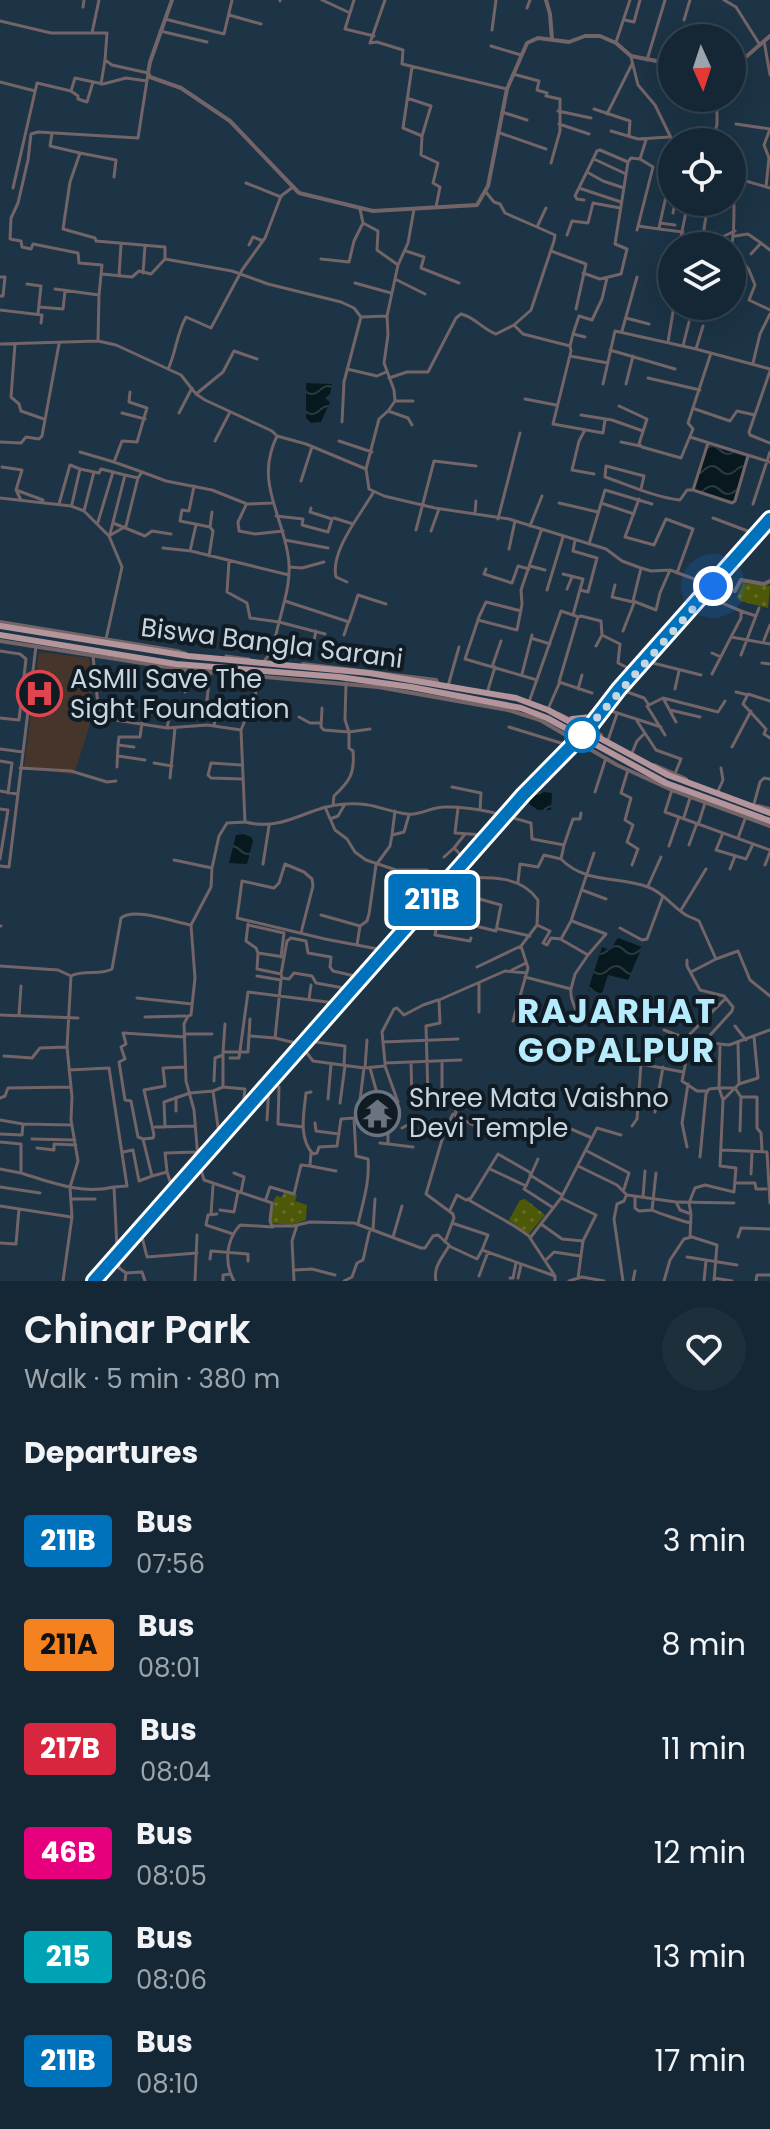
<!DOCTYPE html>
<html lang="en">
<head>
<meta charset="utf-8">
<style>
  :root { --surface:#152734; --page:#1e2f3c; --text:#f1f3f6; --muted:#9da5ac; --line:#34444f }
  body { margin:0; font-family:Poppins,sans-serif; background:var(--page); color:var(--text); height:100vh; display:flex; flex-direction:column; font-size:30px; white-space:nowrap }
  * { box-sizing:border-box; margin:0 }
  p { font-size:26px; color:var(--muted) }
  .icon { flex:none; width:44px; height:44px; fill:none; stroke:currentColor; stroke-width:2; stroke-linecap:round; stroke-linejoin:round }
  .map { position:relative; height:1281px; overflow:hidden }
  .drawer { display:flex; flex-direction:column; background:var(--surface); flex:1 }
  .drawer>* { flex:none }
  .badge { padding:0 16px; border-radius:6px; font-size:28px; line-height:52px }
  .needle { width:52px; rotate:177deg }
  .fabs { position:absolute; left:658px; top:24px; display:grid; gap:16px }
  .fabs a { display:grid; place-items:center; width:88px; height:88px; border-radius:50%; background:var(--surface); box-shadow:0 8px 32px #0002,0 0 0 2px var(--line); font-size:40px }
  .you { position:absolute; width:40px; height:40px; margin:-20px; border:6px solid #fff; border-radius:50%; background:#1a73e8; box-shadow:0 0 0 12px #1a73e833 }
  .map>.badge { position:absolute; translate:-50% -50%; box-shadow:0 0 0 4px #fff }
  h2 { padding:0 24px; font-size:30px; line-height:72px }
  .round { display:grid; place-items:center; flex:none; width:84px; height:84px; border-radius:42px; background:var(--page) }
  .headline { display:flex; align-items:center; justify-content:space-between; height:136px; padding:0 24px }
  h1 { font-size:38px; font-weight:600; line-height:60px }
  ul { padding:0; list-style:none }
  li { display:flex; align-items:center; gap:24px; height:104px; padding:0 24px }
  li div { flex:1 }
  li b { display:block; font-size:30px }
  li em { font-style:normal }
  li .badge { min-width:88px; font-weight:700; text-align:center }
  .map>svg:first-child { display:block }
</style>
</head>
<body>
<div class="map">
<svg width="770" height="1281" viewBox="0 0 770 1281">
  <defs>
    <pattern id="park-dots" width="8" height="8" patternUnits="userSpaceOnUse" patternTransform="scale(2)"><rect width="8" height="8" fill="#4d5809"/><path d="M2 2h.1M6 6h.1" fill="none" stroke="#656f2d" stroke-width="1.8" stroke-linecap="round"/></pattern>
    <pattern id="water-waves" width="16" height="10" patternUnits="userSpaceOnUse" patternTransform="scale(2)"><rect width="16" height="10" fill="#07191e"/><path d="M0 5q4-4 8 0t8 0" fill="none" stroke="#2a3a3e"/></pattern>
  </defs>
  <rect width="100%" height="100%" fill="#1c3446"/>
  <path fill="#46352a" d="M39,652L89,658L94,711L74,775L24,767Z"/>
  <path fill="url(#park-dots)" d="M743,583L770,586L768,608L740,601L737,597Z
    M284,1192L297,1195L295,1201L307,1205L306,1220L291,1225L271,1223C267,1215 273,1202 276,1196L282,1197Z
    M525,1199L545,1215L528,1235L509,1220L520,1200Z"/>
  <path fill="url(#water-waves)" d="M306,383L332,384L330,394L325,398L330,402L321,422L311,423L306,418Z
    M708,445L746,457L733,501L694,489Z
    M532,790L552,793L551,810H538L529,804Z
    M244,834L251,837L253,841L247,864L229,863L236,835Z
    M618,938L642,947L628,980L608,975L602,994L588,990L602,947L610,950Z"/>
  <g fill="none" stroke-linecap="round" stroke-linejoin="round">
    <path stroke="#736467" stroke-width="3" d="M322,0L350,13
      M354,0L345,29L374,36
      M385,0L370,43L377,42L403,50L402,64L507,89
      M724,0L736,7L760,45
      M280,1V0
      M83,7L84,0
      M527,8L530,0
      M229,15L261,24
      M165,19L224,34L232,0
      M625,20L634,22L640,0
      M684,20L690,0
      M0,21L51,33H107L105,60L112,65L148,73
      M492,30L496,0
      M160,31L207,42
      M92,33L99,0
      M700,38L702,27
      M764,41L770,75
      M616,42L630,0
      M491,46L521,55
      M631,57L638,85L655,105L673,142
      M647,60L665,0
      M513,74L539,81L537,90L547,93L546,96L560,99V131L551,163
      M0,82L35,91
      M101,84L105,60
      M71,91L78,96V99L87,102L93,82
      M407,98L431,106L422,136L403,128L412,67
      M594,109L630,121L629,135
      M558,111L591,118
      M502,112L527,120
      M607,114L632,64
      M559,124L589,134
      M736,124L770,129L764,145L769,158L766,187
      M611,131L638,139L669,137
      M52,133L50,146L80,153
      M500,133L546,149
      M422,136L421,155L438,163L433,183L440,187L436,207
      M713,142L717,124V98
      M594,159L626,174
      M672,170L660,223L675,225
      M587,172L603,181L624,188
      M732,177L770,188
      M246,183L281,197
      M13,188L37,83L71,91L75,78L103,84L126,78L147,81
      M579,188L621,202
      M485,191L494,202L500,204L505,213L537,227
      M584,200L577,199L575,196L597,151L600,150L628,162
      M673,213L675,202
      M363,223L378,231L377,250L398,265
      M638,226L659,229L660,223
      M659,229L683,232
      M637,230L653,167L640,159
      M567,235L572,221L588,223L593,203L620,208
      M735,236L748,234L761,243L751,254
      M722,237L735,231
      M702,243L708,202
      M761,243L770,250
      M249,245L253,237L263,241
      M679,246L688,202
      M731,246C736,235 733,195 734,178
      M732,248L749,270L755,285L749,300L770,310
      M406,251L424,257L421,268L459,283
      M551,251L586,264L576,309
      M165,259L232,271L268,284L341,302L354,308L361,317L386,316
      M321,259L349,262L354,241L363,223L360,209
      M143,273L145,246
      M583,273L600,279L621,274L627,249L615,244L628,162L631,158L640,159L646,140
      M102,274L132,277L139,271L151,274L165,259V247L96,241L95,238L63,229L70,182L80,153L116,160L114,177
      M119,276L121,245
      M0,277H5L3,296H0
      M395,279L425,294
      M355,283L391,293
      M27,284L41,286L38,314
      M55,289L99,295L98,341
      M99,295L102,265L79,263L78,253L33,244L31,249L22,247L21,241L10,239L11,218L18,203L28,160L31,134L38,132L138,138L148,74
      M39,307L63,309L65,291
      M0,310L42,315L41,323
      M626,318L649,324
      M514,325L531,310L554,241L555,235L537,227L546,208
      M622,331L637,277
      M573,334L579,316L592,320L602,299L607,278
      M668,342L674,306
      M0,344L98,341L116,345L181,375L196,394L205,400L272,431L277,436
      M15,344L11,397L19,404L21,411L44,419
      M570,346L571,351L553,424L603,433L605,420
      M683,346L689,322
      M696,349L703,326
      M610,350L675,369
      M570,356L608,363
      M753,363L760,334L770,314
      M169,367C176,351 177,333 186,317L211,328L242,270L265,238L281,196L293,187
      M347,369L377,376L386,372
      M770,371L749,432L750,435L770,443
      M389,378L407,372H428L456,318L461,314C475,317 482,329 496,334L514,325L523,334L570,346L573,334L585,337
      M648,378L700,390
      M603,384L615,331L696,349L770,369
      M626,384L633,356
      M130,392L129,402L147,408L137,442L122,441L114,462L142,472
      M196,394L223,372L234,351L257,359
      M525,399L556,405
      M395,401H413
      M619,406L647,419L639,444L642,447L681,458L693,429L688,423L711,353
      M695,409L730,421L737,411L755,415
      M388,411L408,418L412,425
      M122,413L145,419
      M179,413L192,388
      M581,415L612,420L643,431
      M342,422L344,382L361,317
      M585,430L579,441L572,470L594,474
      M690,437L770,462
      M215,441L230,412
      M339,441L372,452
      M0,442L21,443L26,437L39,439L42,436L59,344
      M621,442L640,446
      M708,443L693,490L732,503L735,501L748,456
      M80,452L114,462
      M2,467L22,470L16,490L21,500
      M366,469L379,419L388,411L395,401L394,390L384,363L388,335L387,316L398,265L408,243L414,209
      M138,478L142,472L166,481L212,490L247,504L272,503
      M301,481L312,447
      M194,486L189,511L182,510L180,521L210,527
      M641,489L644,476L606,466L605,477C629,485 654,497 680,500L687,490H693
      M16,490L43,500
      M0,498L71,506L84,511L109,536L122,567L106,639
      M639,499L625,537L654,545L666,519L693,529L677,573
      M559,503L598,512
      M601,503L634,514
      M59,504L70,465L80,469
      M72,504L80,469L99,473L101,469L113,472
      M753,504L770,452
      M246,505L238,522L239,531L255,534L283,531
      M84,511L94,472
      M475,513L476,501
      M276,516L303,519L302,525L328,532L332,519L310,512L311,508
      M334,518L353,524
      M713,518L753,533
      M498,519L520,433
      M98,522L113,472L125,475
      M113,523L145,536L152,531L171,534
      M530,526L542,496
      M416,530L434,461L476,466
      M431,531L439,509
      M109,536L126,526L138,478L125,475L110,534
      M285,540L328,548
      M575,540L573,551L597,558L588,592L580,590
      M589,544L605,490L652,504
      M163,548L191,551L289,575
      M509,549L515,521
      M190,551L196,525
      M209,556L213,531L210,527L212,512
      M229,561L227,592L247,603L250,618L279,622L325,634
      M530,566L545,570
      M289,567L302,568L324,562
      M641,568L633,601L656,610L660,593L670,570
      M486,569L484,574L512,583L518,566L529,569
      M563,574L583,579L573,615
      M347,582L336,577C330,551 361,514 373,493
      M615,585L612,597L633,602
      M567,589L572,577
      M726,589L722,603L741,611V618L731,637L770,644
      M547,590L563,537
      M285,601L349,622L358,595L386,604
      M741,611L756,616
      M478,619L486,602L521,611
      M623,631L634,603
      M344,635L348,623
      M531,638L550,644
      M764,640L770,625
      M313,645L316,631
      M596,646L602,635
      M0,651L20,654L26,659L19,720L0,718
      M712,653L721,657
      M741,655L759,608
      M93,656L99,715L102,718L167,728L207,725L241,730
      M226,656L249,659
      M264,661C273,652 276,634 279,622C285,600 292,577 288,555C281,511 255,481 277,436L306,444L366,469L369,489L384,496L435,508L509,519L606,549L622,561L641,568L651,571L670,570L705,583
      M645,661L701,675
      M762,663L770,664
      M492,667L501,641
      M210,672L207,700L217,706L214,726
      M522,674L532,635
      M712,674L731,637
      M259,677L255,696L241,730L245,822L227,823L219,836L212,868L211,887L191,925L195,978L191,1015L188,1016L184,1024L186,1081L194,1110L198,1159L204,1180L272,1203L270,1221L272,1226H293L310,1222L354,1223L421,1248H425L433,1236L438,1235L451,1247L477,1259L482,1250L555,1276V1281
      M537,680L465,659L478,620L517,630L522,604L521,590L541,531
      M448,686L459,647
      M578,689L582,675
      M619,689L644,698L649,705
      M675,689L679,671
      M185,692L186,670
      M736,692L748,695
      M487,693L495,667
      M592,693L559,682L578,617L581,616L601,621L602,635L620,644L618,663L630,669
      M663,698L718,712L725,701
      M770,701L748,694L743,704L766,729L764,734L770,738
      M529,702L561,611L576,616
      M322,708L321,727L324,730L349,732L370,729
      M548,709L559,684
      M605,709L661,727
      M670,710L700,717
      M299,717L310,723H321
      M637,721L656,750L681,759L674,776
      M509,727L564,744
      M167,728L172,702
      M665,735L647,706L663,698L676,722
      M608,740L617,714
      M118,745L119,737H140L142,723
      M732,747L751,711
      M0,749L23,752
      M632,753L637,741L644,734
      M118,756L145,760
      M0,761L12,763L8,793
      M154,763L172,766
      M241,765L211,763L208,775L211,778L242,779
      M117,767L118,745L134,747
      M20,768L71,771L107,782L116,781
      M628,770L621,793L631,798L625,820L633,825L627,842L638,849L632,865
      M170,778L175,728
      M452,787L481,793L480,810
      M672,790L665,812L770,850
      M0,791L17,794
      M718,791L723,780L721,768
      M595,792L606,758
      M754,804L760,782L764,778L770,779
      M333,805L334,796C350,781 355,773 353,751L349,748V732L345,720L346,683
      M325,807L335,830L347,839L355,852L366,860L396,870H427L447,883
      M458,808L455,833L485,835
      M0,809L8,810L0,859
      M395,811L392,835L404,832L409,815
      M684,817L690,798
      M330,819L338,816L345,804C374,802 383,811 407,814C420,816 431,807 444,807C474,806 504,815 531,823L532,839L564,845L561,859C585,884 618,876 648,887C665,893 675,910 688,916C692,918 696,919 699,921L716,959L738,951L750,980L770,996
      M245,822C286,832 307,806 345,804
      M699,822L705,803
      M723,833L716,850L746,859L753,844
      M738,838L745,819
      M564,845L573,819H580L581,813
      M689,845L697,823
      M669,846L679,817
      M444,857L454,848
      M464,858L454,848L465,834
      M174,860L212,868
      M263,864L269,826
      M765,865L770,852
      M0,866L9,867L36,646
      M730,869L735,856
      M451,878C481,878 519,872 538,900L537,925L521,946L528,968L513,1021
      M518,882L520,864L538,867L544,855L561,859
      M444,886L455,895H465L501,905L496,931L451,920L455,895
      M648,886L661,857
      M582,890L606,899
      M681,910L706,869
      M321,915L360,926
      M419,915L448,922
      M438,920L435,935L470,941L471,938
      M572,921L606,934L588,955
      M248,924L246,941L256,948L258,953
      M248,925L284,933L281,957
      M537,925L550,931L543,943L547,945L551,938L561,939L571,921L594,853
      M0,926H1
      M620,928L642,940L647,939L663,896
      M499,929L530,936
      M301,933L313,886L312,879L304,872L285,864L279,883L274,888L242,881L237,918L325,939L383,950
      M357,945L360,926L367,921L369,914L376,865L390,846L392,835
      M284,957L258,953L257,969L281,974L282,978L289,979L294,973L312,976L316,983L349,989
      M687,960V966L700,990L724,996L733,1007L732,1011L703,1043
      M0,966L58,970L71,976
      M477,967L521,946
      M512,970L526,963
      M691,972L716,959
      M281,974L287,941L291,938L306,941L308,953L331,957L330,967L333,971L359,977
      M257,976L281,980L275,1038L300,1044L313,1061L364,1068L358,1116L354,1118L356,1156L368,1159C370,1181 363,1202 358,1224
      M525,977L571,989L575,974L588,955L562,940
      M137,998L192,1004
      M309,999L311,985
      M479,1012V983
      M0,1015L78,1018
      M19,1015L21,986
      M145,1017L185,1016
      M556,1018L579,1023C579,1010 569,1002 571,989
      M735,1026L746,1040
      M664,1030L693,1041
      M184,1034H212
      M251,1036L275,1038
      M687,1037L726,998
      M309,1041L345,1046L344,1065
      M383,1042L458,1039
      M649,1043L687,1056
      M738,1043L739,1084
      M223,1052L225,1024
      M4,1056L32,1058L40,1048L67,1047
      M230,1058H239L248,992L335,1003
      M385,1063L382,1032L394,1009L397,1008L404,1015L423,1005L438,1000
      M411,1063L412,1101
      M385,1066L398,1102
      M364,1068L385,1066V1063L461,1060
      M365,1068L367,1040
      M370,1068L388,1133V1144
      M69,1070L109,1068L127,1186L114,1187L117,1249
      M214,1081L215,1058L223,1055
      M279,1087L278,1124L303,1127
      M213,1091L218,1127
      M442,1091V1061
      M707,1091H697L682,1081L689,1046L693,1041L729,1045L770,1030
      M311,1092L306,1093C304,1113 298,1138 313,1154L317,1153L319,1147L337,1146L341,1119L354,1118
      M176,1097V1111
      M0,1098L5,1096L8,1088L71,1087
      M328,1099L331,1064
      M723,1100L719,1088H735L741,1097H757V1128L761,1133L762,1151
      M340,1103L345,1066
      M243,1106L245,1089L223,1087V1052H248L250,1019
      M655,1112L663,1067
      M456,1114L455,1106L430,1099L428,1096L426,1026L440,1023L439,1000L505,971L527,973
      M0,1120L23,1124L72,1125
      M267,1120L269,1084
      M315,1123L316,1131L339,1134
      M632,1126L637,1119L641,1064L683,1072
      M155,1127L195,1126
      M165,1127L164,1102L190,1093L213,1091L223,1087
      M402,1128L422,1117L444,1133L426,1194L453,1214L454,1218L445,1242
      M571,1129L592,1138
      M740,1131L741,1097
      M444,1133L453,1114L482,1130
      M0,1134L22,1135L23,1124
      M32,1139L75,1140
      M143,1139L153,1138L154,1135L144,1090L165,1086L163,1068L185,1067
      M0,1142L21,1144V1173C50,1182 82,1195 114,1187
      M380,1143L413,1147
      M687,1147L682,1123L688,1084
      M37,1148L54,1150V1144L76,1145
      M722,1150L767,1152L770,1203
      M587,1151L629,1173L624,1189
      M123,1152L133,1150L139,1181L152,1176
      M311,1152L310,1166L336,1171
      M700,1157L706,1094L709,1089L719,1088L720,1046
      M578,1166L617,1185L627,1195L676,1202L680,1210L691,1214L690,1237
      M0,1169L21,1173
      M490,1169L526,1186L524,1189L552,1207
      M167,1171L165,1153L198,1152
      M234,1173L244,1177L241,1192
      M751,1174L752,1152
      M530,1175L562,1195
      M735,1183H755L756,1189H766
      M526,1186L538,1159
      M0,1187L40,1193
      M172,1187L167,1172L152,1176L143,1139L138,1137L131,1101L125,1100L119,1062L125,1059L121,1047L126,1044L123,1033L185,1037
      M635,1196V1208L639,1211L652,1210L656,1173
      M643,1197L645,1171
      M561,1198L596,1215L583,1241L578,1278
      M71,1199H95
      M266,1199L270,1187L294,1194L301,1165L310,1166
      M469,1200C490,1213 511,1222 530,1237
      M678,1202L734,1203
      M0,1206L71,1217
      M220,1210L234,1212L238,1192
      M450,1210L457,1195L466,1200L471,1198L498,1154L531,1173
      M652,1210C658,1213 685,1222 691,1223
      M211,1214L213,1186
      M217,1214L208,1215L206,1225L233,1234
      M691,1214L689,1203L695,1188L705,1185L734,1192L736,1168L720,1166L723,1100L739,1084L758,1078L754,1037
      M452,1223L488,1235L482,1250
      M541,1224L562,1239L583,1241
      M140,1229L147,1257L197,1253
      M373,1230L375,1199
      M393,1237L402,1206
      M738,1237L741,1228L770,1229
      M0,1243L16,1244L19,1209
      M117,1253L119,1268L126,1273L125,1281
      M687,1257L737,1265
      M210,1259L211,1251L248,1254V1261
      M547,1259L554,1252L580,1256
      M295,1270L312,1269L335,1275
      M126,1273L142,1272L145,1281
      M479,1276L488,1252
      M555,1276L530,1238L561,1198L597,1128L621,1135
      M510,1278H513L516,1263
      M518,1278L521,1265
      M714,1278L732,1281
      M63,1281L72,1217L70,1187L78,1161L71,1120L72,1097L67,1047L71,976C84,969 100,976 112,969L121,918C134,907 173,922 191,925
      M195,1281L197,1235
      M223,1281V1275L231,1274
      M234,1281C224,1263 226,1240 240,1225L273,1227
      M294,1281L292,1241L297,1225
      M344,1281L352,1277L357,1263L363,1260L370,1229
      M436,1281C433,1267 442,1258 449,1246
      M569,1281L582,1277L604,1281
      M623,1281L614,1219L617,1204L624,1201L626,1196
      M633,1281L635,1271
      M664,1281L670,1260L684,1239L692,1237L717,1245L714,1281
      M704,1281L706,1261
      M756,1281L757,1275H770"/>
    <path stroke="#736467" stroke-width="4" d="M172,0L150,62L148,73L150,77L181,88L230,121L299,193L373,211L477,205L488,186L507,89L527,43L538,38L569,42L585,36H600L616,43L631,56L672,64
      M546,0L550,14L552,39
      M732,69L770,36
      M713,586L735,591L741,580L764,584L770,581
      M0,622L177,651L186,654
      M0,641L187,670L378,687L508,710L540,720L617,765L672,790L770,826
      M303,664L436,680L438,684
      M559,714L601,735
      M654,765L686,779
      M758,806L770,809"/>
    <path stroke="#b4959b" stroke-width="6" d="M718,580L742,552
      M0,626L188,656L369,673L516,698L548,710L668,775L770,813
      M0,635L176,664L339,677L411,687L521,708L547,718L666,783L770,821
      M656,648L708,591
      M572,719L591,717
      M515,806L566,749L589,728L622,686
      M290,1061L349,994
      M90,1281L770,513"/>
  </g>
  <g fill="none" stroke-linecap="round" stroke-linejoin="round">
    <defs>
      <path id="line" d="M94,1281L523,795L589,728L619,689L770,519"/>
    </defs>
    <use href="#line" stroke="#fff" stroke-width="18"/>
    <use href="#line" stroke="#0072bc" stroke-width="12"/>
    <path stroke="#c6d5e0" stroke-width="8" stroke-dasharray="0 14.4" d="M582,735L580,737L713,586"/>
  </g>
  <defs>
    <symbol id="hospital-ring" viewBox="-11 -11 22 22"><circle r="9.5" fill="#101b23" stroke="#e0444e" stroke-width="1.5"/><path d="M-5-5h3v3.5h4V-5h3V5h-3V1.5h-4V5h-3Z" fill="#e0444e"/></symbol>
    <symbol id="temple-ring" viewBox="-11 -11 22 22"><circle r="9.5" fill="#101b23" stroke="#6b7280" stroke-width="1.5"/><path d="M0-6L5-2H3V0L6.5 2.5H4V6H1.5V3h-3V6H-4V2.5H-6.5L-3 0V-2H-5Z" fill="#6b7280"/></symbol>
  </defs>
  <g fill-rule="evenodd">
    <use href="#hospital-ring" x="14" y="668" width="51" height="51"/>
    <use href="#temple-ring" x="352" y="1088" width="51" height="51"/>
  </g>
  <circle fill="#fff" stroke="#0072bc" stroke-width="4" cx="582" cy="735" r="16"/>
  <g text-anchor="middle" stroke-width="8" stroke-linejoin="round" paint-order="stroke">
    <g font-size="26" fill="#c6d5e0" stroke="#101b23">
      <text transform="translate(272 643) rotate(7)" y="9">Biswa Bangla Sarani</text>
    </g>
    <g font-size="26" fill="#c6d5e0" stroke="#101b23" text-anchor="start">
      <text x="70" y="688">ASMII Save The<tspan x="70" dy="30">Sight Foundation</tspan></text>
      <text x="409" y="1107">Shree Mata Vaishno<tspan x="409" dy="30">Devi Temple</tspan></text>
    </g>
    <g font-size="34" font-weight="bold" letter-spacing="2" fill="#b5ebfc" stroke="#101b23">
      <text x="617" y="1023">RAJARHAT<tspan x="617" dy="39">GOPALPUR</tspan></text>
    </g>
  </g>
</svg>
<div class="fabs">
<a><svg class="needle" viewBox="-14 -14 28 28"><path d="M0-13l5 13h-10z" fill="#e53935"/><path d="M0 13l5-13h-10z" fill="#9da5ac"/></svg></a>
<a><svg class="icon" aria-label="locate" viewBox="0 0 24 24"><circle cx="12" cy="12" r="6"/><path d="M12 2v4M12 18v4M2 12h4M18 12h4"/></svg></a>
<a><svg class="icon" aria-label="layers" viewBox="0 0 24 24"><path d="M12 4l9 5-9 5-9-5zM3 14l9 5 9-5"/></svg></a>
</div>
<div class="you" style="left:713px;top:586px"></div>
<b class="badge" style="left:432px;top:900px;background:#0072bc;color:#fff">211B</b>
</div>
<section class="drawer">
<div class="headline"><div><h1>Chinar Park</h1><p>Walk · 5 min · 380 m</p></div><a class="round"><svg class="icon" aria-label="heart" viewBox="0 0 24 24"><path d="M12 20l-8-8c-3-5 5-10 8-4 3-6 11-1 8 4z"/></svg></a></div>
<h2>Departures</h2>
<ul>
<li><span class="badge" style="background:#0072bc;color:#fff">211B</span><div><b>Bus</b><p>07:56</p></div><em>3 min</em></li>
<li><span class="badge" style="background:#f58220;color:#111">211A</span><div><b>Bus</b><p>08:01</p></div><em>8 min</em></li>
<li><span class="badge" style="background:#d7263d;color:#fff">217B</span><div><b>Bus</b><p>08:04</p></div><em>11 min</em></li>
<li><span class="badge" style="background:#e6007e;color:#fff">46B</span><div><b>Bus</b><p>08:05</p></div><em>12 min</em></li>
<li><span class="badge" style="background:#00a3b4;color:#fff">215</span><div><b>Bus</b><p>08:06</p></div><em>13 min</em></li>
<li><span class="badge" style="background:#0072bc;color:#fff">211B</span><div><b>Bus</b><p>08:10</p></div><em>17 min</em></li>
</ul>
</section>
</body>
</html>
